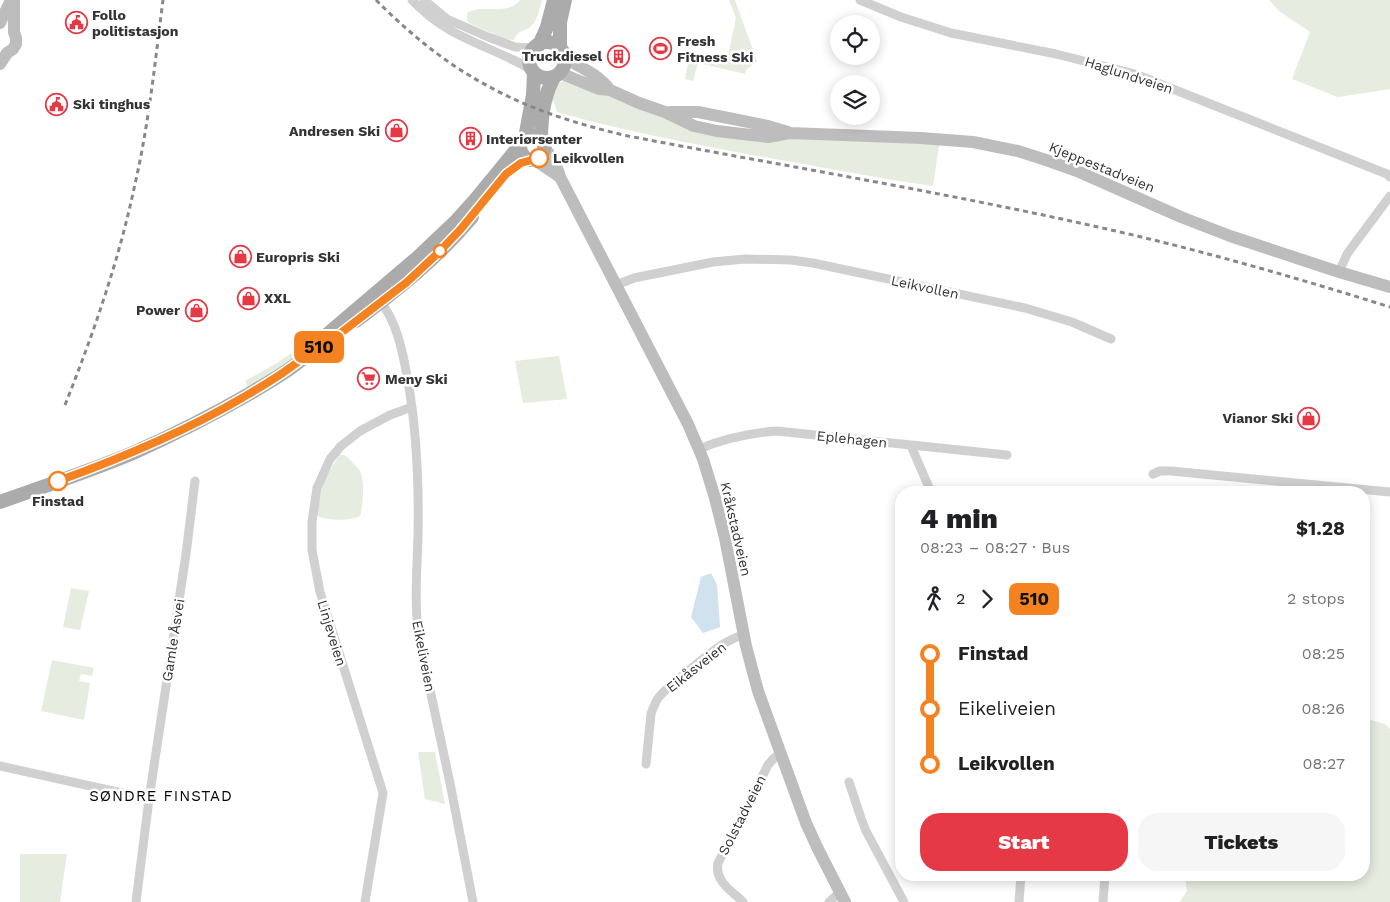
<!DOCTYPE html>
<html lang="en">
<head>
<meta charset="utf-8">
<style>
  :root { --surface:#fff; --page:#f6f6f6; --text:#202124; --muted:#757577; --accent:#e63946 }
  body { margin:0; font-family:"Work Sans",sans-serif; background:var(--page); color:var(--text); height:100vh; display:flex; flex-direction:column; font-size:19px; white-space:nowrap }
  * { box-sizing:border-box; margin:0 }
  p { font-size:16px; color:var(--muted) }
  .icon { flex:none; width:28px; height:28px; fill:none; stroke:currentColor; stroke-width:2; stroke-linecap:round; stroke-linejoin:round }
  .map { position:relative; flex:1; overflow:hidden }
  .sheet { position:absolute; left:895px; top:486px; width:475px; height:395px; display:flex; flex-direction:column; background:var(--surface); border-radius:20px; box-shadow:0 2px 12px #0003 }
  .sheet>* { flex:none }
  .badge { padding:0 10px; border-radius:8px; font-size:18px; line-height:32px }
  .controls { position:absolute; left:830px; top:15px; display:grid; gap:10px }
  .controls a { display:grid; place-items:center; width:50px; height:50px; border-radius:50%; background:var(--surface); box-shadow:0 2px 12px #0003; font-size:25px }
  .map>.badge { position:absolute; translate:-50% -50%; box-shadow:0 0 0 2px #fff }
  .legs { display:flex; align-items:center; gap:8px; height:55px; padding:0 25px; font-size:16px }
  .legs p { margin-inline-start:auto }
  .summary { display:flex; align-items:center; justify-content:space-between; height:85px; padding:0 25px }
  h1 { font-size:28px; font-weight:800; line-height:38px }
  .primary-button { display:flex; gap:10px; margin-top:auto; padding:10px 25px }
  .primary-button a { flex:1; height:58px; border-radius:20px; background:var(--accent); color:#fff; font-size:20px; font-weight:800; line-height:58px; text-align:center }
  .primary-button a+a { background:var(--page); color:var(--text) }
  ul { padding:0 25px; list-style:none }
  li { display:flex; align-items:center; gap:18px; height:55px; font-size:19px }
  li i { display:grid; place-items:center; width:8px; height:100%; margin:0 6px; background:currentColor }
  li i::after { content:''; width:12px; height:12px; margin:-6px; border:4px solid; border-radius:50%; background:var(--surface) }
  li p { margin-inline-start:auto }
  li:first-child i { background:linear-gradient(#0000 50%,currentColor 0) }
  li:last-child i { background:linear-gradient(currentColor 50%,#0000 0) }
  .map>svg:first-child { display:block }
</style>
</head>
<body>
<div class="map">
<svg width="1390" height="902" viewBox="0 0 1390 902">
  <rect width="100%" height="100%" fill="#fff"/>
  <path fill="#e6ecdf" d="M520,0H542C539,9 538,21 530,27C522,33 518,29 514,40L505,39L469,23L467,21V13C483,3 507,17 520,0Z
    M729,0H735L757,61L746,70L745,74L698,63L693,81L685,79L690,53L727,61L736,18Z
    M1269,0H1390V89L1338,97L1292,79L1310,32L1279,11Z
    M569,76L694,126L940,139L933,186C874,178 816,166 757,156C690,143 622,131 557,112L554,102L550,103L556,86Z
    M303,345L287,363L246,389L247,385L245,381L277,363Z
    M559,356L567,399L523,403L515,361Z
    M339,455C345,454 348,457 352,462C355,465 358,468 360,471C365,480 363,506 360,516C351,521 327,521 318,516L316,512L324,481Z
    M71,588L89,591L80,630L63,627Z
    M52,660L94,668L92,676L81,674L79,681L90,683L84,720L41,711Z
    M1364,718L1385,724L1390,729V902H1180L1187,891L1185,875H1364Z
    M418,752H435L445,804L425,799Z
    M20,854H67L60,902H20Z"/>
  <path fill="#cfe2ee" d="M711,573L717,585L720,627L703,633L691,617L701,577Z"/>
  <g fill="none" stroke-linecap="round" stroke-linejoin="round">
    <path stroke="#d0d0d0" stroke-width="9" d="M412,0C443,33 472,40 511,59C518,62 525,66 532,70
      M424,0L447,19L488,37L515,47L534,48
      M860,0L901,17L951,33L1056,54L1135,74L1387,174L1390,177
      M1339,272L1347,254L1390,196
      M616,285L634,278L713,262L745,259L791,260L813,263L1025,308L1072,322L1111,339
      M378,298C396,320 402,348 407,376C417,429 419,481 418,536C417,571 414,603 419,638L451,788L473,902
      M911,446L931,492
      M699,449C725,438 749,433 777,431L1007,455
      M1153,474L1160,471H1171L1390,492
      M646,764L651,714C653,708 655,702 659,697C667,687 678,679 688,671C705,658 722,641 743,635
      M0,766L149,799
      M849,782L861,818L866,831L904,902
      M136,902L149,799L186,554L195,481
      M365,902L383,793L320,592L312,550V522L317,488L330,459L341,446L360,431L390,415L412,407
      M743,902C732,891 714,881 718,863L768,765L774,758L781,755
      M829,902L840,892
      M1019,902L1021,875
      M1103,902L1105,875"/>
    <path stroke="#bdbdbd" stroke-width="12" d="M0,23L11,0
      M565,58C581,68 598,74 610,90
      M0,64L7,53L13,49L16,44V38L14,32V0
      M560,73L599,89L610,90L639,103L665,112L694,126L717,131L768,137L790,133L921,138L973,142L1018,151L1046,160L1077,171L1181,217L1230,236L1339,272L1390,287
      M670,112H698L768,126L788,132
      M544,147C552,157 557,165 560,177L688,424L703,459L715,498L725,538L746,646L758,691L806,823L818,849L845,902
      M535,160L560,177"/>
    <path stroke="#ababab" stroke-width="14" d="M529 60a18 18 0 1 1 36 0a18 18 0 1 1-36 0Z
      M539,45L547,27L554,0
      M560,48V22L565,0
      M525,138L533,95L534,73
      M541,140C541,118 543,95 555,76
      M356,321C398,289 438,258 472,217
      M0,502C45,486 90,471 133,453C173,435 211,416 249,394C276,378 305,362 324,337L418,257L457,220L475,200L520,145C530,125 555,142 539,158L530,160C523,158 520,153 520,145"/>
    <path stroke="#888" stroke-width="3" stroke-dasharray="5 4" stroke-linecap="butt" d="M376,0C409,33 446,64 488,86C531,110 580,125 628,136C785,166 942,192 1098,227C1197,249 1294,277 1390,307
      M65,405C94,332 119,260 135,184C149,123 155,62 163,0"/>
  </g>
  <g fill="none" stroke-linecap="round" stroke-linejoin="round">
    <defs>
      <path id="line-1" d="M58,481C122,458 184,432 242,398C259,388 275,379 291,367C304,358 313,349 329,342L407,282L437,254L460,230L506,174L521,163L539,158"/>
    </defs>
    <use href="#line-1" stroke="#fff" stroke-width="11"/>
    <use href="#line-1" stroke="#f58220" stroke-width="8"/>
  </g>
  <defs>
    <symbol id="civic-ring" viewBox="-11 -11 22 22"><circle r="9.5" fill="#fff" stroke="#e63946" stroke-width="1.5"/><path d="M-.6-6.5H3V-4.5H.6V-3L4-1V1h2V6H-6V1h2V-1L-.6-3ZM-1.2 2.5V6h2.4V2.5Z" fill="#e63946"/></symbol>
    <symbol id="stadium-ring" viewBox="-11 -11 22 22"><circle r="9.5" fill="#fff" stroke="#e63946" stroke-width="1.5"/><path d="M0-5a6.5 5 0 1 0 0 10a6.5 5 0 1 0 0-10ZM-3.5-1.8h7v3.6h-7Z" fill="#e63946"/></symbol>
    <symbol id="building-ring" viewBox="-11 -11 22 22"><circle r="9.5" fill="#fff" stroke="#e63946" stroke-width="1.5"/><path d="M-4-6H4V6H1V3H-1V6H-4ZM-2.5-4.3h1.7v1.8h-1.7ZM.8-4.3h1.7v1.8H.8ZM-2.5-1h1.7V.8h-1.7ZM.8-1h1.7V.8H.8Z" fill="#e63946"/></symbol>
    <symbol id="shop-ring" viewBox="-11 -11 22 22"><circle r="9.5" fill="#fff" stroke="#e63946" stroke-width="1.5"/><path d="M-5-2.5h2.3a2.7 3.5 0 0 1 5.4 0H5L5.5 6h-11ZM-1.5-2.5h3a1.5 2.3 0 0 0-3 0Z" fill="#e63946"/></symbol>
    <symbol id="supermarket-ring" viewBox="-11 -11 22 22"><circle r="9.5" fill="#fff" stroke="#e63946" stroke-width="1.5"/><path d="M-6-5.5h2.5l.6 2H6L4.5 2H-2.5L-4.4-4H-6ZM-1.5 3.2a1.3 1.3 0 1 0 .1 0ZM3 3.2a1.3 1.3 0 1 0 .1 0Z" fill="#e63946"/></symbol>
  </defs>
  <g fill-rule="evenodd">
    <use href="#civic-ring" x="64" y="10" width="25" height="25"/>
    <use href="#stadium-ring" x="648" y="36" width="25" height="25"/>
    <use href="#building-ring" x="606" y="44" width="25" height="25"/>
    <use href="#civic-ring" x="44" y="92" width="25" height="25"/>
    <use href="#shop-ring" x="384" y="118" width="25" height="25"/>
    <use href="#building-ring" x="458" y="126" width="25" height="25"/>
    <use href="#shop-ring" x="228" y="244" width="25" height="25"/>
    <use href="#shop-ring" x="236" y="286" width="25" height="25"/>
    <use href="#shop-ring" x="184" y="298" width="25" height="25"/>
    <use href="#supermarket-ring" x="356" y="366" width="25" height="25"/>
    <use href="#shop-ring" x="1296" y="406" width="25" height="25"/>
  </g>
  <g fill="#fff" stroke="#f58220" stroke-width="2.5">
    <circle cx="539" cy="158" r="9"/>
    <circle cx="440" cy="251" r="6"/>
    <circle cx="58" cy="481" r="9"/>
  </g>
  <g text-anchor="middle" stroke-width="5" stroke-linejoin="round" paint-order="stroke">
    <g font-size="14" font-weight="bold" fill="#333" stroke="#fff" text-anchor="start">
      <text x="92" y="20">Follo<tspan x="92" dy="16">politistasjon</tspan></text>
      <text x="677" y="46">Fresh<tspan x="677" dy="16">Fitness Ski</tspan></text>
      <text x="602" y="61" text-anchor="end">Truckdiesel</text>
      <text x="73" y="109">Ski tinghus</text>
      <text x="380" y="136" text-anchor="end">Andresen Ski</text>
      <text x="486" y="144">Interiørsenter</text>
      <text x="256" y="262">Europris Ski</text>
      <text x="264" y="303">XXL</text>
      <text x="180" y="315" text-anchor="end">Power</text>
      <text x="385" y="384">Meny Ski</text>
      <text x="1293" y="423" text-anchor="end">Vianor Ski</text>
    </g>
    <g font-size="14" fill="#333" stroke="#fff">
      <text transform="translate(1129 75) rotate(18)" y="5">Haglundveien</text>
      <text transform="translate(1102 167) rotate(22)" y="5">Kjeppestadveien</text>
      <text transform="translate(925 287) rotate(12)" y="5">Leikvollen</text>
      <text transform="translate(852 439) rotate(6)" y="5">Eplehagen</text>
      <text transform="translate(736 529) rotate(77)" y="5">Kråkstadveien</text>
      <text transform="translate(332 633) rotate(73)" y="5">Linjeveien</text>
      <text transform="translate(173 640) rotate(-81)" y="5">Gamle Åsvei</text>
      <text transform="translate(424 656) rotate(79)" y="5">Eikeliveien</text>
      <text transform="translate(696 667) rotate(-38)" y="5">Eikåsveien</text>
      <text transform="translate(742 815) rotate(-63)" y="5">Solstadveien</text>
    </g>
    <g font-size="14" font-weight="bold" fill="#333" stroke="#fff" text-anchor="start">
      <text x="553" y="163">Leikvollen</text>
      <text x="58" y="506" text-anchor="middle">Finstad</text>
    </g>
    <g font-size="15" letter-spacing="1" fill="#000" stroke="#fff">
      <text x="161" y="801">SØNDRE FINSTAD</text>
    </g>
  </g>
</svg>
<div class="controls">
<a><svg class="icon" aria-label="locate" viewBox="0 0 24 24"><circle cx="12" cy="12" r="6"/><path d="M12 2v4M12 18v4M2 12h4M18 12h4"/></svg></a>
<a><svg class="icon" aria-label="layers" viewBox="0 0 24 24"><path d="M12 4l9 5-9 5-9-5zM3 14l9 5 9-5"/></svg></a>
</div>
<b class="badge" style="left:319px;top:347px;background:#f58220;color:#111">510</b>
<section class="sheet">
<div class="summary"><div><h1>4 min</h1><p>08:23 – 08:27 · Bus</p></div><b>$1.28</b></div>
<div class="legs"><svg class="icon" aria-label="walk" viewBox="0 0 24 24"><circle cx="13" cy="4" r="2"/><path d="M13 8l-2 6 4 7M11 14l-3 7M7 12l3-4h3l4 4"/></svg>2<svg class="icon" aria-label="forward" viewBox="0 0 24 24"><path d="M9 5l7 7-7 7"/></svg><b class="badge" style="background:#f58220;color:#111">510</b><p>2 stops</p></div>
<ul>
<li><i style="color:#f58220"></i><b>Finstad</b><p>08:25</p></li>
<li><i style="color:#f58220"></i><span>Eikeliveien</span><p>08:26</p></li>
<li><i style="color:#f58220"></i><b>Leikvollen</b><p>08:27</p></li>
</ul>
<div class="primary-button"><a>Start</a><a>Tickets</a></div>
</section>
</div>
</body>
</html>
